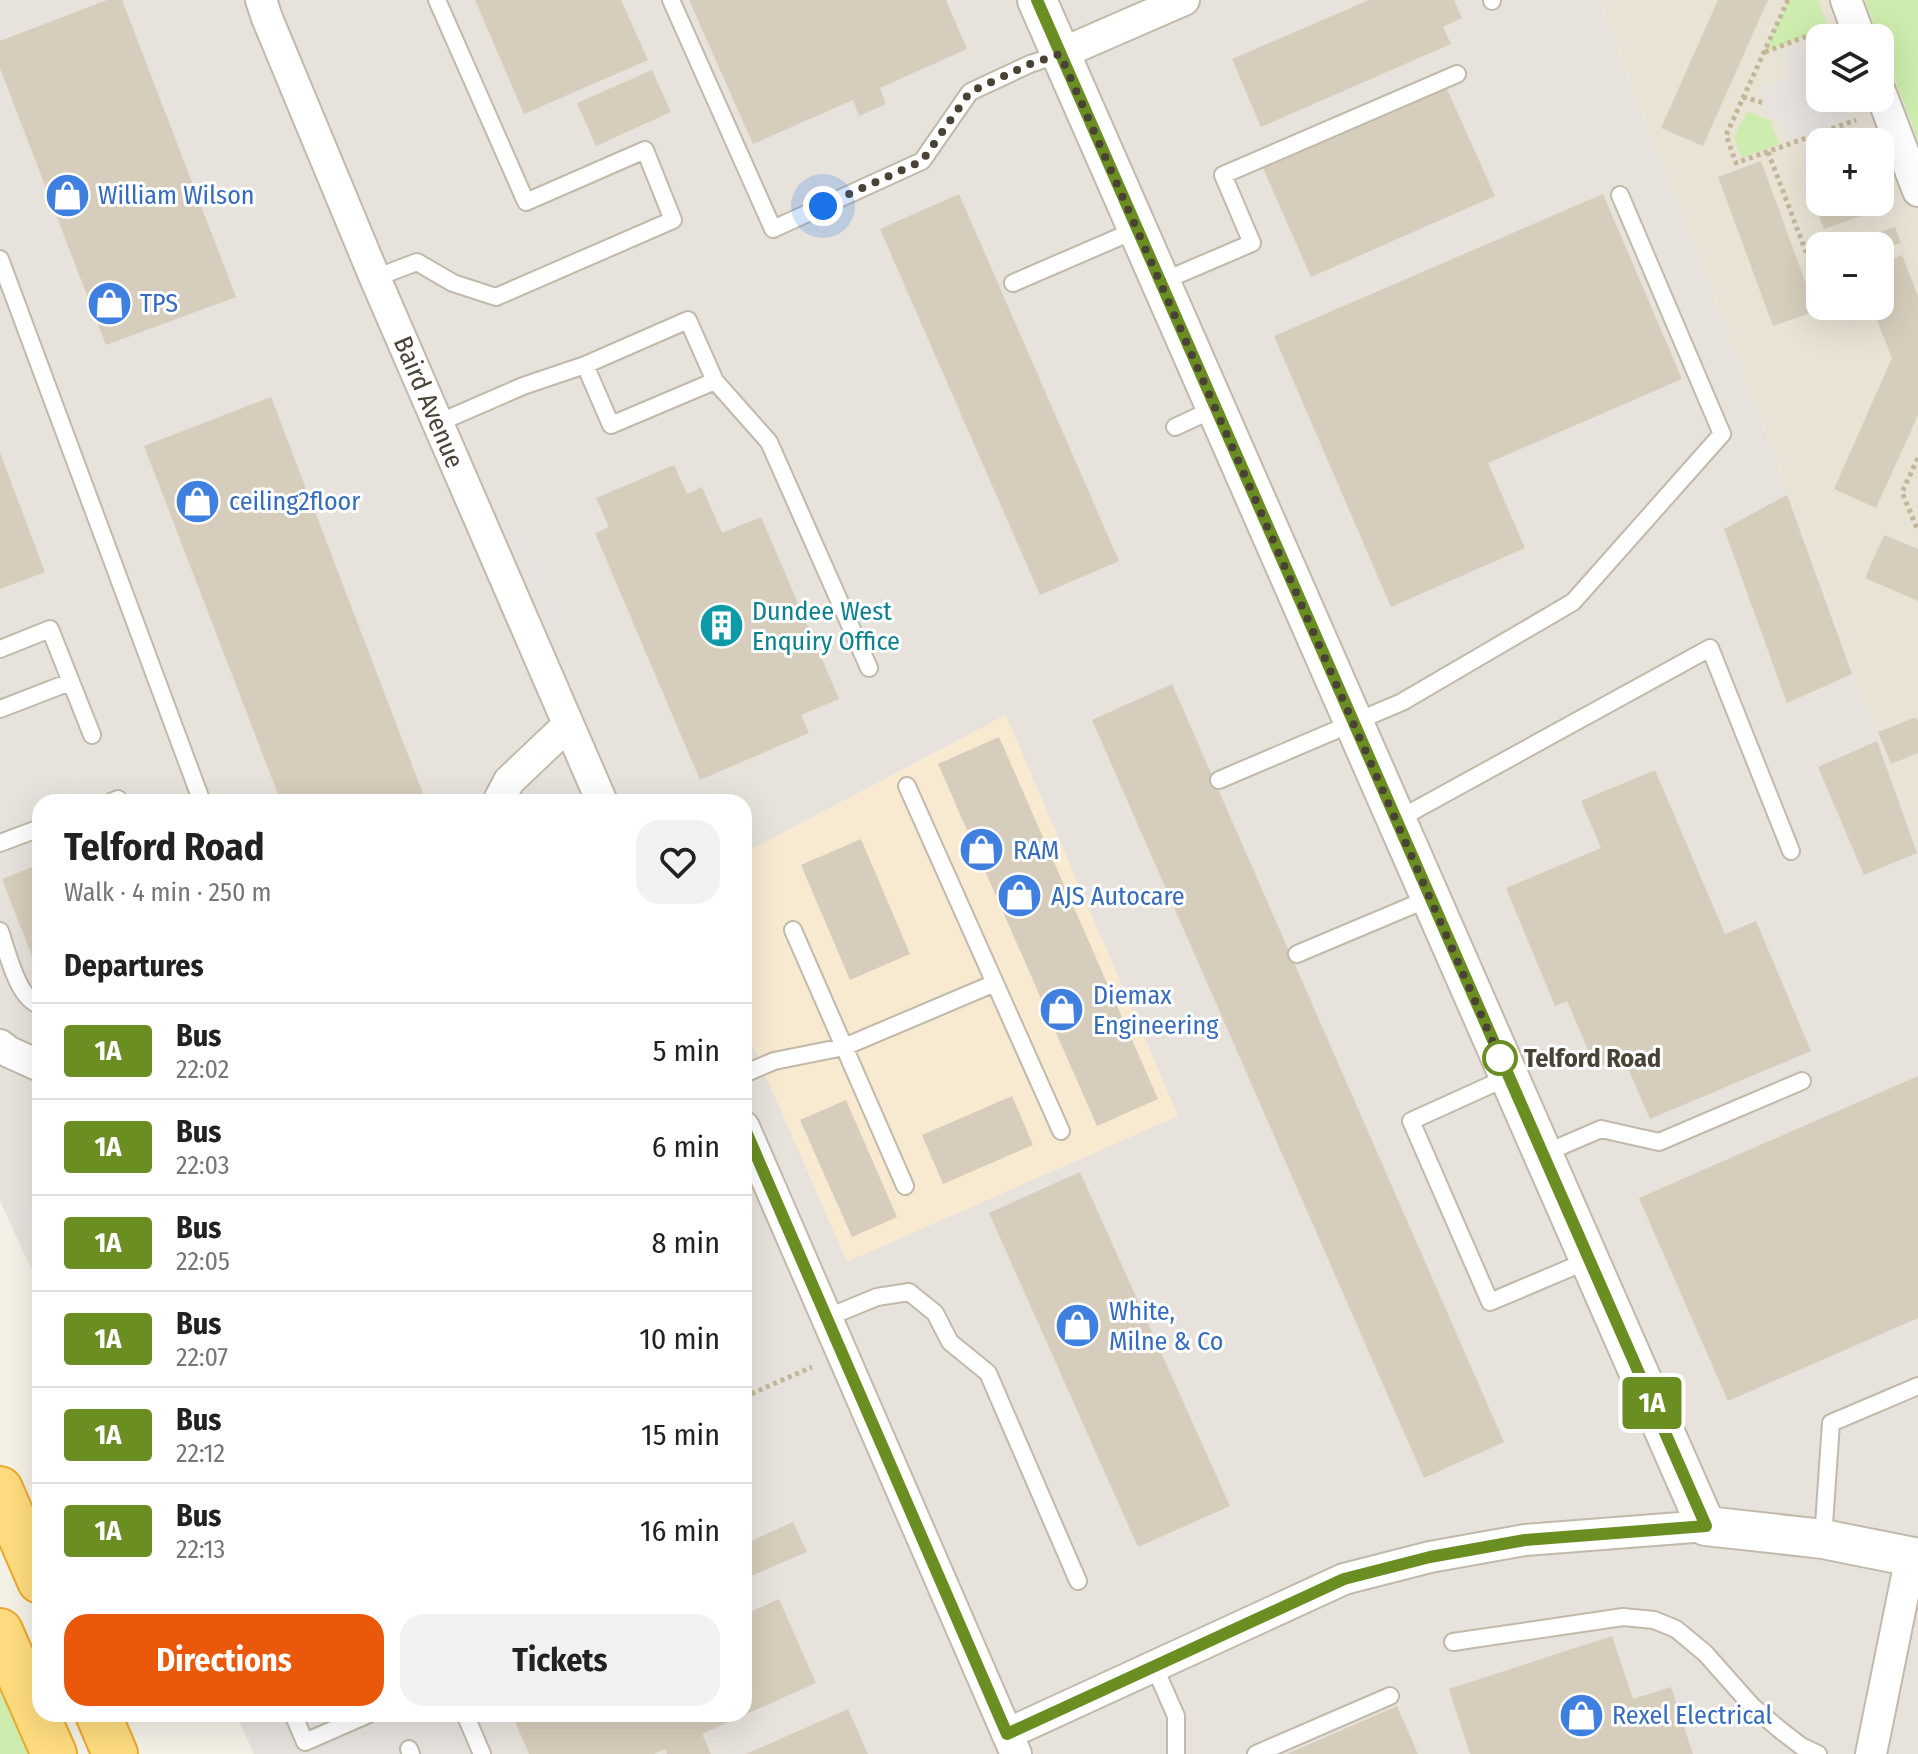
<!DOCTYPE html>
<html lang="en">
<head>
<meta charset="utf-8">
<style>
  :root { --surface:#fff; --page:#f2f2f2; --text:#222; --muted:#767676; --line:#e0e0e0; --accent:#ea580c }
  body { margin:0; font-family:"Fira Sans Condensed",sans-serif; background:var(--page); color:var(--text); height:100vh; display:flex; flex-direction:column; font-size:30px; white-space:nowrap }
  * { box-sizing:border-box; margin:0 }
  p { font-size:26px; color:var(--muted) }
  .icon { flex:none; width:44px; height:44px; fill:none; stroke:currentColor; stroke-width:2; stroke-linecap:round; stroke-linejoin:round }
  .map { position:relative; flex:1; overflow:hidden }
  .details { position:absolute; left:32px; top:794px; width:720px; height:928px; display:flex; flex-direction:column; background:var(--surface); border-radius:24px; box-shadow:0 8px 32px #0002 }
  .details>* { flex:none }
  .badge { padding:0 16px; border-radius:6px; font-size:28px; line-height:52px }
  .controls { position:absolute; left:1806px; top:24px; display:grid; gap:16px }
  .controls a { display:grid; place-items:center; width:88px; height:88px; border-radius:16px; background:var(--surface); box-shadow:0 8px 32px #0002; font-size:40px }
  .you { position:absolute; width:40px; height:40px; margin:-20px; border:6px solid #fff; border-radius:50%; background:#1a73e8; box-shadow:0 0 0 12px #1a73e833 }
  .map>.badge { position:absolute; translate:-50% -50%; box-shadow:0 0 0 4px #fff }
  h2 { padding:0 32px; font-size:30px; line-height:72px }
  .round { display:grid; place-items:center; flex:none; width:84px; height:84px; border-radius:24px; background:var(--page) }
  .headline { display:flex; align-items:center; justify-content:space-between; height:136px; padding:0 32px }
  h1 { font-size:38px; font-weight:700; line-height:60px }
  .cta { display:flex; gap:16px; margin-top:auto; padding:16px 32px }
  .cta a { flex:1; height:92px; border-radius:24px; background:var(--accent); color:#fff; font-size:32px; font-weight:700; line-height:92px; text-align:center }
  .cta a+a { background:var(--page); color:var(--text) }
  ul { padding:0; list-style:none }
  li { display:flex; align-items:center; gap:24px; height:96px; padding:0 32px; border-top:2px solid var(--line) }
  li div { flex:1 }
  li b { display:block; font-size:30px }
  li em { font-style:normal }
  li .badge { min-width:88px; font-weight:700; text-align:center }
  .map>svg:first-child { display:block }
</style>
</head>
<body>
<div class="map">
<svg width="1918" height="1754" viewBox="0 0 1918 1754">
  <rect width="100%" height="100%" fill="#f5f1e7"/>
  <path fill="#e9e3d5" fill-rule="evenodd" d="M1599,0H1918V847L1752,394ZM1820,38H1880V98H1820ZM1820,142H1880V202H1820ZM1820,246H1880V306H1820Z"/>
  <path fill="#f8e9d1" d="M1007,715L1178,1116L847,1263L744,1026V853Z"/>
  <path fill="#e7e2dc" d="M0,0H1599L1752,394L1918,847V1754H254L236,1714H744V1026L847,1262L1178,1116L1006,715L744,853V802H40V1288L0,1201Z"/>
  <path fill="#ceecad" d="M1788,0H1818L1828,28L1764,52Z
    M1865,0H1918V140Z
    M1747,112L1770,120L1779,144L1742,158L1734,137Z
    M0,1682L31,1754H0Z"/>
  <path fill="#e6e3df" d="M1831,33L1833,38H1820V98H1855L1860,114L1788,141L1779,117L1770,120L1759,88L1790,76L1781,50Z
    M506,525L532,549L563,619L561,649Z
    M40,1203V1262L18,1214Z
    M242,1714H475L494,1754H259Z"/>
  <path fill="#d7cdbc" d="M107,0H122L236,297L106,345L0,68V41Z
    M475,0H621L648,60L524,114Z
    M689,0H946L967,49L880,88L886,104L859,116L853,100L753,144Z
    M1369,0H1454L1462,18L1443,27L1451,44L1261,127L1232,59Z
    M1718,0H1768L1703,146L1661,128Z
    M652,70L671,112L596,146L577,103Z
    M1446,87L1495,196L1311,277L1263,168Z
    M1761,161L1816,311L1773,326L1718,177Z
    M1820,187V202H1868L1872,212L1824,229L1809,191Z
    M959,194L1119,561L1040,595L880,229Z
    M1603,194L1682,379L1488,463L1525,548L1391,607L1274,336Z
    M1895,227L1901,243L1880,250V246H1869L1865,237Z
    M1902,255L1918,296V415L1876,508L1834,489L1892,358L1871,306H1880V264Z
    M271,397L425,799L416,802H281L144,446Z
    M0,453L45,572L0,589Z
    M674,465L687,494L702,487L722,533L761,517L839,699L801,715L809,733L700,780L595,533L609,527L596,498Z
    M1787,495L1852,674L1787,703L1724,529Z
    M1884,535L1918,549V601L1865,578Z
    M1172,684L1504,1442L1424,1478L1092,720Z
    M1916,717L1918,722V753L1891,764L1878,732Z
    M999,737L1158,1099L1097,1126L938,764Z
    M1877,741L1917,853L1864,875L1818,767Z
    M1655,770L1725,934L1756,921L1811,1051L1650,1119L1623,1057L1596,1068L1567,1001L1555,1006L1506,888L1601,848L1581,801Z
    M861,839L910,954L850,980L801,865Z
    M40,864V977L2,879Z
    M1918,1076V1318L1728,1401L1639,1198Z
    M1012,1096L1033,1145L943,1184L922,1135Z
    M846,1100L897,1217L852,1237L800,1120Z
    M1080,1172L1230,1506L1138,1547L989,1213Z
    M793,1522L807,1552L744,1579V1544Z
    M779,1599L816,1683L702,1734L711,1754H667L665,1749L654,1754H529L513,1717L519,1714H744V1615Z
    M1612,1636L1633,1699L1671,1687L1693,1754H1470L1449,1689Z
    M1397,1706L1418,1754H1287Z
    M848,1709L868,1754H746Z"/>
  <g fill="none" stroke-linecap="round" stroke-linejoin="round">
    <defs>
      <path id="service" d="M671,0L773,229L922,161L970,92L1030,64L1060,54
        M1492,0V1
        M0,259L202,802
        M375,278L417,262L453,283L496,297L673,220L645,150L526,202L437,0
        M1161,282L1252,243L1223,175L1457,74
        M1013,283L1138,229
        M585,365L611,425L715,381
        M438,423L523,386L585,365L688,320L715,381L769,442L869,668
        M1175,427L1216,408
        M0,649L50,629L92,735
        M0,709L70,682
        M1219,780L1402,702L1573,602L1722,434L1620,195
        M907,786L1061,1131
        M111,802L118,799L119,802
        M1397,820L1710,648L1791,851
        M0,843L40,828
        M793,930L905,1186
        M0,931C7,951 18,1000 40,1005
        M1297,954L1430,898
        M744,1074L774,1061L844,1047L995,983
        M1508,1077L1411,1121L1490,1302L1589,1260
        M1543,1154L1601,1129L1659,1142L1802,1081
        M826,1318L877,1297L909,1292L935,1313L950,1342L988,1373L1078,1581
        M1823,1539L1831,1423L1918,1386
        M1453,1642L1623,1617L1654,1620L1676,1629L1705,1653L1752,1706L1779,1729L1801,1746L1818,1754
        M1154,1666L1176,1716V1754
        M293,1714L305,1742L369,1714
        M465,1714L482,1754
        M409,1749L411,1754
        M1256,1754L1390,1696"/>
      <path id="minor" d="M261,0L267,18L375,278L602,802
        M1846,0L1860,38
        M1060,54L1184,0
        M1880,91L1918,191
        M498,802L509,781L568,725
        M0,1045L9,1052L40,1066
        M744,1127L1016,1754
        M1007,1734L1344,1579L1430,1557L1525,1540L1706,1526
        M1871,1754L1911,1556"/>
      <path id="tertiary" d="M1037,0L1706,1526L1823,1539L1918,1558"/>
      <path id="trunk" d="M0,1489L40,1581
        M0,1631L54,1754
        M98,1714L115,1754"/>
    </defs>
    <use href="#service" stroke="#c1b9a9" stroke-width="20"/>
    <use href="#minor" stroke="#c1b9a9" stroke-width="34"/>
    <use href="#tertiary" stroke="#c1b9a9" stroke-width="42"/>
    <use href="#trunk" stroke="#e9aa2d" stroke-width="48"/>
    <path stroke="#c4b699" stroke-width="5" stroke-dasharray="4 4" stroke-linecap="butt" d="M1788,0L1726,135L1736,163L1856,120
      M1765,52L1823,30
      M1743,97L1764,103
      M1768,152L1819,286
      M1918,458L1902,492L1918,531
      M744,1397L812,1367"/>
    <use href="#service" stroke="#fff" stroke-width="16"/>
    <use href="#minor" stroke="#fff" stroke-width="30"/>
    <use href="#tertiary" stroke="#fff" stroke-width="38"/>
    <use href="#trunk" stroke="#ffdc7f" stroke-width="44"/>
  </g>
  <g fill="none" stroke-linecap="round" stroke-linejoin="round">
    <defs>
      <path id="line" d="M744,1127L1007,1734L1344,1579L1430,1557L1525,1540L1706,1526L1037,0"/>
    </defs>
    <use href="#line" stroke="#fff" stroke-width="18"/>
    <use href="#line" stroke="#6b8e23" stroke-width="12"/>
    <path stroke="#494235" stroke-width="8" stroke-dasharray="0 14.4" d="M823,206L922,161L970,92L1030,64L1060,54L1500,1058"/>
  </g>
  <defs>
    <symbol id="shop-disc" viewBox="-11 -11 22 22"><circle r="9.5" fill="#3f7fe0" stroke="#fff"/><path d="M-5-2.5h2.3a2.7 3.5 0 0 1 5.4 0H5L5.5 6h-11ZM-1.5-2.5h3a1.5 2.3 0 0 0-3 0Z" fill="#fff"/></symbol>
    <symbol id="building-disc" viewBox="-11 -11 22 22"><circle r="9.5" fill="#0f9aa8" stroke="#fff"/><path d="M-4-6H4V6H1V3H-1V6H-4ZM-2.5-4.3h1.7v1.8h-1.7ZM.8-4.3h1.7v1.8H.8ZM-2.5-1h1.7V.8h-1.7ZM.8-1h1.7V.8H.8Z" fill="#fff"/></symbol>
  </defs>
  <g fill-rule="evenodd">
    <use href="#shop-disc" x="42" y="170" width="51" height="51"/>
    <use href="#shop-disc" x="84" y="278" width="51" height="51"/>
    <use href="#shop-disc" x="172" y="476" width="51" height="51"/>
    <use href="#building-disc" x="696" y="600" width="51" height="51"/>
    <use href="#shop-disc" x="956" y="824" width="51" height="51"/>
    <use href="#shop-disc" x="994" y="870" width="51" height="51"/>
    <use href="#shop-disc" x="1036" y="984" width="51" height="51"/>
    <use href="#shop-disc" x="1052" y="1300" width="51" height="51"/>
    <use href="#shop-disc" x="1556" y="1690" width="51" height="51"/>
  </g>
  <circle fill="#fff" stroke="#6b8e23" stroke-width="4" cx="1500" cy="1058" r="16"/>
  <g text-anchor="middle" stroke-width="6" stroke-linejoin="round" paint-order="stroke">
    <g font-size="26" fill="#366cbe" stroke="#fff" text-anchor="start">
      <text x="98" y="204">William Wilson</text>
      <text x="140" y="312">TPS</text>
      <text x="229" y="510">ceiling2floor</text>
      <text x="1013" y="859">RAM</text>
      <text x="1051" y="905">AJS Autocare</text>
      <text x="1093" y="1004">Diemax<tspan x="1093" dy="30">Engineering</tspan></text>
      <text x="1109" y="1320">White,<tspan x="1109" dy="30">Milne &amp; Co</tspan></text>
      <text x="1612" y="1724">Rexel Electrical</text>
    </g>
    <g font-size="26" fill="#494235" stroke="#fff">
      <text transform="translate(429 402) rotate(67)" y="9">Baird Avenue</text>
    </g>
    <g font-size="26" fill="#0d838f" stroke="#fff" text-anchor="start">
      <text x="752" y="620">Dundee West<tspan x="752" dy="30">Enquiry Office</tspan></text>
    </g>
    <g font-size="26" font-weight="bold" fill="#494235" stroke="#fff" text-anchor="start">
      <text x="1524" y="1067">Telford Road</text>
    </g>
  </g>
</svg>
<div class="controls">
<a><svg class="icon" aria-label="layers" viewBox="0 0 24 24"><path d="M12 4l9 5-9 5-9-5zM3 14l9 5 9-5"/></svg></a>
<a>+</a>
<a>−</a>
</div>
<div class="you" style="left:823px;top:206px"></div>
<b class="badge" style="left:1652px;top:1403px;background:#6b8e23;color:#fff">1A</b>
<section class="details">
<div class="headline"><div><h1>Telford Road</h1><p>Walk · 4 min · 250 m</p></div><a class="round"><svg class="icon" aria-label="heart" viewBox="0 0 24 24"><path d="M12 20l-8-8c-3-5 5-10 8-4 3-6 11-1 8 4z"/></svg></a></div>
<h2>Departures</h2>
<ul>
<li><span class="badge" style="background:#6b8e23;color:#fff">1A</span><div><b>Bus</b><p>22:02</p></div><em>5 min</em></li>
<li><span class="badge" style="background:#6b8e23;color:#fff">1A</span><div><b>Bus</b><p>22:03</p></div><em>6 min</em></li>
<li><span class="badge" style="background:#6b8e23;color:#fff">1A</span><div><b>Bus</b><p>22:05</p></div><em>8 min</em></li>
<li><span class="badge" style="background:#6b8e23;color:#fff">1A</span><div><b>Bus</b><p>22:07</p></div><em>10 min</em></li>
<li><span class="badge" style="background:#6b8e23;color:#fff">1A</span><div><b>Bus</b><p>22:12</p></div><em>15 min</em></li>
<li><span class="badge" style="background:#6b8e23;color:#fff">1A</span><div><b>Bus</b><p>22:13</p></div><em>16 min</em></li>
</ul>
<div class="cta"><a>Directions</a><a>Tickets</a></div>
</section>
</div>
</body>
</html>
